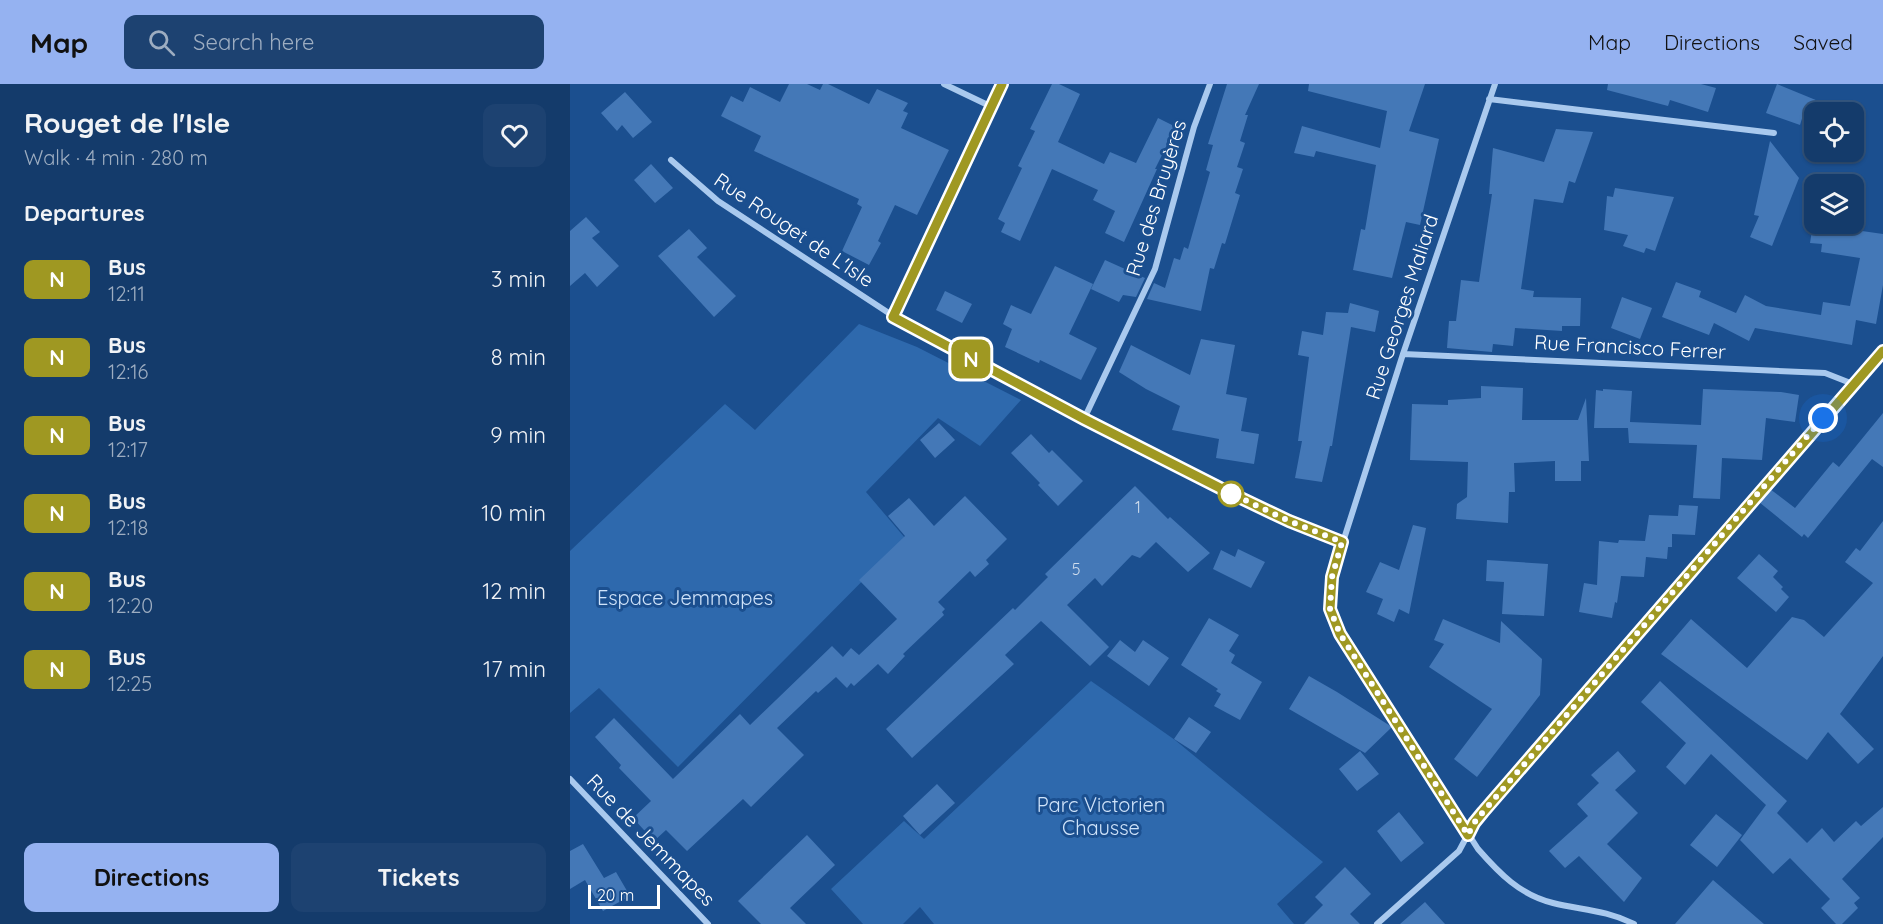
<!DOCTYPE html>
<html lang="en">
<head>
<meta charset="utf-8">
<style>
  :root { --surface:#143b6b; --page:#1d4271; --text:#f1f3f6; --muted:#9dadc1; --line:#33557e; --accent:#95b2f1 }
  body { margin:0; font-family:Quicksand,sans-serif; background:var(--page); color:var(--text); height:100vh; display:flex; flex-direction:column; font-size:22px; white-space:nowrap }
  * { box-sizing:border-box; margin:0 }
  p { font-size:20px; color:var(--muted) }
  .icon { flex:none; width:33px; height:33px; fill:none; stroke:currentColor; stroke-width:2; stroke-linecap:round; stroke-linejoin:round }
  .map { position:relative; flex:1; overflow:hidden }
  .side { display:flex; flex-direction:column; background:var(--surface); width:570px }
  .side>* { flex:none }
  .badge { padding:0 12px; border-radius:9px; font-size:21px; line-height:39px }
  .buttons { position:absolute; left:1234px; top:18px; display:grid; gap:12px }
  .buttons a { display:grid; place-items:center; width:60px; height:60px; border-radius:12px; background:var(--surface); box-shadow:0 2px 4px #0004,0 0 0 2px var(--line); font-size:30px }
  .scale { position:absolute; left:18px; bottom:15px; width:72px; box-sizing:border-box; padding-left:6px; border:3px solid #fff; border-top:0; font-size:16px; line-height:21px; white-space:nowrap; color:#fff; -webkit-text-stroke:4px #1b4f8f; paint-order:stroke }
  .you { position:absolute; width:30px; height:30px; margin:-15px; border:4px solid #fff; border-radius:50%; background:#1a73e8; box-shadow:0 0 0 9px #1a73e833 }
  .map>.badge { position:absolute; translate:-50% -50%; box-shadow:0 0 0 3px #fff }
  h2 { padding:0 24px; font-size:22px; line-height:54px }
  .round { display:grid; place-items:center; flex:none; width:63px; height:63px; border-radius:12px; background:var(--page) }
  .summary { display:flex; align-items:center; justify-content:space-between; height:102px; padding:0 24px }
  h1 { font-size:28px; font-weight:800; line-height:45px }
  .primary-button { display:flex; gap:12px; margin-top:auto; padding:12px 24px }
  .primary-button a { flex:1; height:69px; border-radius:12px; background:var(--accent); color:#111; font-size:24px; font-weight:800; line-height:69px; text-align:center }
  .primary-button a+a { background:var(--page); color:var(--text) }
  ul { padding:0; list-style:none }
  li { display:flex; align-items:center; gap:18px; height:78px; padding:0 24px }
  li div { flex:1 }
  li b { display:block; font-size:22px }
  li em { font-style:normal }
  li .badge { min-width:66px; font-weight:700; text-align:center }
  header { display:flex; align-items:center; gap:36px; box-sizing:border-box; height:84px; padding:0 30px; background:var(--accent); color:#111 }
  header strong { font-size:28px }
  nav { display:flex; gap:33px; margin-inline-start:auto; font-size:21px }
  .search { width:420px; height:54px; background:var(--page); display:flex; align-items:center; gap:15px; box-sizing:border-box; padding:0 21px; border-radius:12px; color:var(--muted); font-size:22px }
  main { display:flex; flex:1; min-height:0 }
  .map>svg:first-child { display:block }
</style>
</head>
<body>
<header>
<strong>Map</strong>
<div class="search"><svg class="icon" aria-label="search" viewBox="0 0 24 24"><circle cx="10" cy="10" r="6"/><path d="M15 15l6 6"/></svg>Search here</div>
<nav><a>Map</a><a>Directions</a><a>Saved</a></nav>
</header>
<main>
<section class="side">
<div class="summary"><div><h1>Rouget de l'Isle</h1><p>Walk · 4 min · 280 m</p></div><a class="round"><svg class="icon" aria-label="heart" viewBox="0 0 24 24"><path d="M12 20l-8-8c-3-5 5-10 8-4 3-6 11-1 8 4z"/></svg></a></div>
<h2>Departures</h2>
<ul>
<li><span class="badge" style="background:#9f9822;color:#fff">N</span><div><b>Bus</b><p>12:11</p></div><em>3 min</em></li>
<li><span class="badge" style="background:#9f9822;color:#fff">N</span><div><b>Bus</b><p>12:16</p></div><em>8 min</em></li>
<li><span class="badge" style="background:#9f9822;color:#fff">N</span><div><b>Bus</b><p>12:17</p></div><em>9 min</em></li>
<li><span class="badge" style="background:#9f9822;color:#fff">N</span><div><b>Bus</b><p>12:18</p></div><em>10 min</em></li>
<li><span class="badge" style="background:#9f9822;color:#fff">N</span><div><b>Bus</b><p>12:20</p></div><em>12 min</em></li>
<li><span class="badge" style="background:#9f9822;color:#fff">N</span><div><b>Bus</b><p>12:25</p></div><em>17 min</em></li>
</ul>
<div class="primary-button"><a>Directions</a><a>Tickets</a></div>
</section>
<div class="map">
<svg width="1313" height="840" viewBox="0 0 1313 840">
  <rect width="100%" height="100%" fill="#1b4f8f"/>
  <path fill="#2e69ad" d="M289,240L347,263L451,316L410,362L368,334L296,408L335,454L108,683L29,604L0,629V467L155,320L185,346Z
    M521,597L605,656L753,778L707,820L724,840H364L350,823L333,840H293L261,805L334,737L354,755Z"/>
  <path fill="#4478b7" d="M219,0H237L250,6L253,0H258L299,20L307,5L338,19L333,27L338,29L331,44L379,66L347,131L325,121L308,157L311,159L299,181L272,167L292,123L287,120L289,115L184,67L191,52L151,32L161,12L173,18L180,3L210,18Z
    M482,0H489L510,10L488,58L534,80L540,68L566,79L588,34L606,43L585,85H587L554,158L535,149L545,127L523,116L528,106L482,85L450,157L431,148L435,139L428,135L452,84L448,82L465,47L460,45Z
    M657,0H689L675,31H678L670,57L675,59L667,83L673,85L665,109L670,111L655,160L652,159L644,185L640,184L631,227L577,215L584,199L595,204L604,174L610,176L614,163L618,165L640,88L636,86L643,61L638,60Z
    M739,0H855L839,47L869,55L850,141L836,138L822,194L783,186L791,145L795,146L806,81L746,67L744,73L724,69L732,42L810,64L817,27L738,7Z
    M1038,0H1131L1146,4L1138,28L1100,16L1098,22L1037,6Z
    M1207,0L1275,28H1234L1230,41L1196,29Z
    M55,8L82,38L63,54L52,41L47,47L31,29Z
    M986,45L1023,48L1005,99L999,97L993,119L964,115L951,205L964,207L963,213L1011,214L1010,242H992V247L945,244L943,262L923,260L922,268L877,264L879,237H886L891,196L909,198L922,110H919L923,64L974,78Z
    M1200,57L1229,94L1202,162L1180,153L1189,132L1184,131Z
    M81,80L103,104L85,119L64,96Z
    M1045,104L1104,113L1085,167L1076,164L1074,169L1053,162L1058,151L1034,146L1037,112L1043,113Z
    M16,133L30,148L22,154L49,182L27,203L15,189L0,202V147Z
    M1243,140L1313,150V201L1306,240L1286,236L1282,261L1185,244L1179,257L1144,239L1139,251L1092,233L1106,198L1131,207L1129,213L1166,229L1175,211L1196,222L1251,231L1253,218L1280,222L1290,174L1251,168L1252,160L1240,159Z
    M119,145L137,164L127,173L166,212L144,233L88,172Z
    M535,176L575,194L566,213L553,211L549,218L521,205Z
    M485,182L523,200L499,250L527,264L511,296L470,276L469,279L435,263L442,245L433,240L441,221L461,230Z
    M375,207L402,220L392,239L366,226Z
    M1052,213L1082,224L1070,255L1041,244Z
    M780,219L809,227L805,248L781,243L762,362H760L752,398L725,394L732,357H728L739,273L728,271L732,247L753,251L756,228L778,229Z
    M631,255L665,261L656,310L677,314L671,347L689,350L684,380L646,374L649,355L602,346L610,322L576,305L549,288L561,261L620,291Z
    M911,302L953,304L952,336H1008L1016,314L1019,377H1011V397H985V377L944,379L945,408H939L938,439L886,435L887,420L897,413L898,378L840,376L842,320L878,321V316L911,314Z
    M1033,305L1062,307L1060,338L1131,341L1133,305L1211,308L1229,311L1225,338L1196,334L1192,376L1152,374L1150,415L1123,414L1127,361L1059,359L1058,344H1024L1026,306L1033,307Z
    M1313,329V383L1302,375L1238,454L1234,450L1232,453L1189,418L1200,405L1225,424L1263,378L1269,383Z
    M369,339L385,356L365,374L350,356Z
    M461,350L479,369L482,366L513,397L488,422L468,401L470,399L441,369Z
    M565,402L598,435L600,433L640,469L618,488L586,458L570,474L562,471L532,502L525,494L497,521L539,563L520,582L471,537L435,571L444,580L342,674L316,645L443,524L445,526L478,493L475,490Z
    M395,412L437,455L416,476L419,480L405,493L400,487L368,518L375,525L372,528L374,531L333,570L335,572L318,590L308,580L284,602L281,599L277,604L266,593L248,609L246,607L207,644L234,671L181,723L173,715L117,767L96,746L84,757L63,734L81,717L49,684L51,681L25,653L44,634L103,695L170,630L180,641L262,562L273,573L281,564L289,571L327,535L289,496L335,452L318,432L339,414L364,442Z
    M1109,421L1128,422L1125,451L1102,450V463H1098L1097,475L1076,473L1074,493L1051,492L1047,519L1045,518L1042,534L1009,528L1014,499L1027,501L1029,457L1048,459L1049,456L1075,457L1079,431L1108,432Z
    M1313,437V572L1270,630L1304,665L1288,680L1258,648L1237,676L1091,570L1121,535L1177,584L1222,533L1234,536L1254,553L1303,499L1275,478L1286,464L1290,467Z
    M843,441L856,444L839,530L829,525L824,538L807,530L813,515L796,508L810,478L829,486Z
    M668,465L695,478L681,504L643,485L651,466L665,473Z
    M1189,470L1208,487L1203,493L1213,503L1211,505L1219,513L1206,528L1167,494Z
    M917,476L978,480L974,532L932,530L934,498L916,497Z
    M639,534L669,551L659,567L665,571L661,579L692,598L670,636L644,622L651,610L646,607L648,605L611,581Z
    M873,535L930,559L931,537L972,575L970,611L907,693L884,675L922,625L859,583L874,560L864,556Z
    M550,556L565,568L573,556L599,574L579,602L537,572Z
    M739,592L767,608L822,643L795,669L719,625Z
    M1090,597L1217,717L1207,729L1237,759L1252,744L1264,758L1286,737L1291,742L1313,723V753L1272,795L1290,814L1284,819L1288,824L1272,840H1266L1251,824L1260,815L1220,774L1203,790L1170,756L1196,721L1141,670L1115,701L1096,683L1116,659L1071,618Z
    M619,633L641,648L626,669L604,655Z
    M790,667L809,690L787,707L769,685Z
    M1048,667L1066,687L1045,706L1068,729L1037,760L1072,794L1054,818L1009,772L995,784L979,767L1018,732L1007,720L1029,699L1021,691Z
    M367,700L385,719L350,751L333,732Z
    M829,728L854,759L831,778L807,747Z
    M1146,730L1172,751L1147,783L1120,761Z
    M237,751L265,781L220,824L236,840H191L168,817Z
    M13,760L34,794L46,788L60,812L33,827L15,796L0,805V767Z
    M775,783L801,810L780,830L790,840H734L753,821L745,813Z
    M1143,796L1194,840H1105Z
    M855,818L875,840H830Z"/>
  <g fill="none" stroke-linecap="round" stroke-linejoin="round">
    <path stroke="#a9c9ee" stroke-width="6" d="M374,0L422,23
      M919,15L1204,49
      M101,76L148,117L337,241L654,406L719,437L773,458L762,493L760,525L770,550L908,765C929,789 950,811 983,819C1012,826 1036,826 1064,840
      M323,233L432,0
      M833,270L1255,289L1283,300
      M514,335L585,185L624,43L640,0
      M773,458L833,270L925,0
      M0,695L138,840
      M807,840L889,767L904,739L913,728L1313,267"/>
  </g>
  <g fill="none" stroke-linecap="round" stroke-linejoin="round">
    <defs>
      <path id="line" d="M432,0L323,233L514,335L654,406L719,437L772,458L762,493L760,525L770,550L898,751L904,739L913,728L1313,267"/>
    </defs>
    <use href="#line" stroke="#fff" stroke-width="14"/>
    <use href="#line" stroke="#9f9822" stroke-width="9"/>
    <path stroke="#fff" stroke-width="6" stroke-dasharray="0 10.8" d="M661,410L654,406L719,437L772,458L762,493L760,525L770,550L898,751L904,739L913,728L1253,334"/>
  </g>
  <circle fill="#fff" stroke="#9f9822" stroke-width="3" cx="661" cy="410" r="12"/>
  <g text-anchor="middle" stroke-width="6" stroke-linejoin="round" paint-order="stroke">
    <g font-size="16" fill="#d0dded">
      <text x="568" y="429">1</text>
      <text x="506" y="491">5</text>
    </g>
    <g font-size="20" fill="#fff" stroke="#1b4f8f">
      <text transform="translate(586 114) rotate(-73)" y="7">Rue des Bruyères</text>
      <text transform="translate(224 146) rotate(34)" y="7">Rue Rouget de L'Isle</text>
      <text transform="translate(832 223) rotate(-72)" y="7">Rue Georges Maliard</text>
      <text transform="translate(1060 263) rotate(3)" y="7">Rue Francisco Ferrer</text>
      <text transform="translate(81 756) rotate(46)" y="7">Rue de Jemmapes</text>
    </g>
    <g font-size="20" fill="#cfe3fa" stroke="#1b4f8f">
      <text x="115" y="521">Espace Jemmapes</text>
      <text x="531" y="728">Parc Victorien<tspan x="531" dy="23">Chausse</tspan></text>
    </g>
  </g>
</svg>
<div class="buttons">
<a><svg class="icon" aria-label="locate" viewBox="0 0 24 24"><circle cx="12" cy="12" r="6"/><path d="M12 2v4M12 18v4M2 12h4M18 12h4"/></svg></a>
<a><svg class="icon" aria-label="layers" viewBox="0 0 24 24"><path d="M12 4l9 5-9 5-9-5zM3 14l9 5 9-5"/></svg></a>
</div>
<div class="scale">20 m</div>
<div class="you" style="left:1253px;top:334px"></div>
<b class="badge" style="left:401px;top:275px;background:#9f9822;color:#fff">N</b>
</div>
</main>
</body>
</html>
